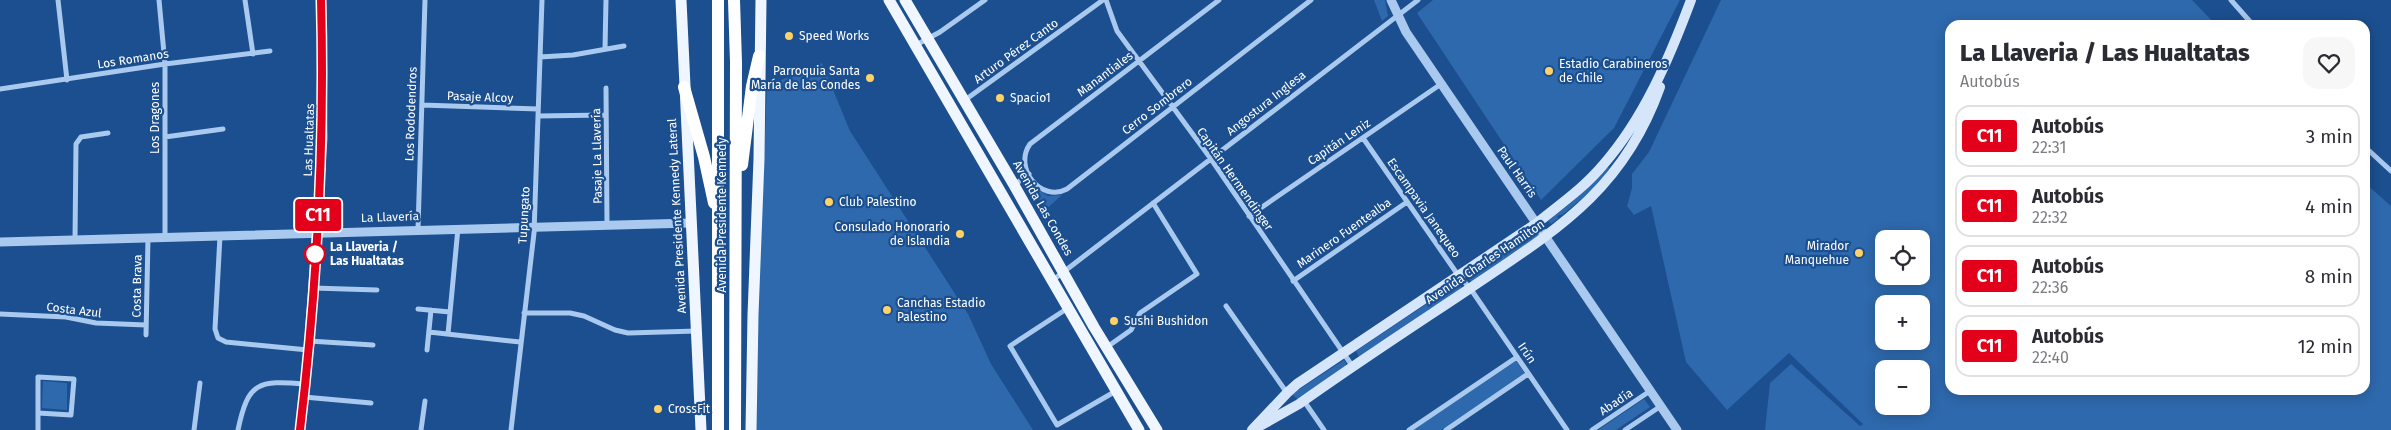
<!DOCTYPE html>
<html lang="es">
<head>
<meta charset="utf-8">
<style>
  :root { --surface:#fff; --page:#f7f7f7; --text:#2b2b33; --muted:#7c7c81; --line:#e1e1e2 }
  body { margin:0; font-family:"Fira Sans",sans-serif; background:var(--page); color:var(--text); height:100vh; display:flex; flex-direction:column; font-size:19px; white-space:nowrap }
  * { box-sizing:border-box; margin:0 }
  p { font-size:16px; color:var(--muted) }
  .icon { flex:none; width:28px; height:28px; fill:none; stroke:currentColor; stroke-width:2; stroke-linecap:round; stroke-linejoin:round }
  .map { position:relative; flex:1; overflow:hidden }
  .details { position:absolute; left:1945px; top:20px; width:425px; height:375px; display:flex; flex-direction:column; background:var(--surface); border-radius:15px; box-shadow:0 2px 12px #0003 }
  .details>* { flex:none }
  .badge { padding:0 10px; border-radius:4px; font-size:18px; line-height:32px }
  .tools { position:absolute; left:1875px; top:230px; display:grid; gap:10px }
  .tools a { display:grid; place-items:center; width:55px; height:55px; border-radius:10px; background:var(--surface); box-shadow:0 2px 12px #0003; font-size:25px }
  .map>.badge { position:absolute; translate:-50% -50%; box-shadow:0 0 0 2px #fff }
  .round { display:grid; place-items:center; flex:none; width:52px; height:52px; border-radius:15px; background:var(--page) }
  .overview { display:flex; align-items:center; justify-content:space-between; height:85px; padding:0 15px }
  h1 { font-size:24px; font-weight:800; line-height:38px }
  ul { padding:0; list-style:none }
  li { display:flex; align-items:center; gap:15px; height:62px; margin:0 10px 8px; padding:0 5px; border:2px solid var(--line); border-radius:15px }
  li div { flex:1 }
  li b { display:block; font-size:19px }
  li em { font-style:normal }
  li .badge { min-width:55px; font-weight:700; text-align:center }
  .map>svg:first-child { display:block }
</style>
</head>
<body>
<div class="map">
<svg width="2391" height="430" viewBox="0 0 2391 430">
  <rect width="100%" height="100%" fill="#1b4f8f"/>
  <path fill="#2e69ad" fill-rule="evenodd" d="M1374,0H1385L1388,16L1382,21Z
    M1433,0H1680L1614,128L1541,200L1417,13Z
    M1721,0H2192L2216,25H1950V390H2365V183L2391,206V430H1765L1770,383L1791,364L1860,426L1863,424L1789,353L1727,410L1686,362L1651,206L1634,215L1627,206L1632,188V174L1649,152ZM1884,239H1921V276H1884ZM1884,304H1921V341H1884ZM1884,369H1921V406H1884Z
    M822,63L850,131L968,314L991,364L1033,430H755L756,352L767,86Z
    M1608,167L1610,168L1591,191L1562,215H1559L1557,217L1559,218L1551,224L1548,221L1572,202Z
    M1034,187L1048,196L1062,195L1045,210L1032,188Z
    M1537,227L1543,236L1473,285L1467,276Z
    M1458,283L1463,289L1361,360L1356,351Z
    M1515,359L1525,374L1442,430H1412Z
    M1344,360L1348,367L1299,401L1292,394Z
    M43,381L67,383V410L42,408Z
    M1644,399L1650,407L1616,430H1598Z"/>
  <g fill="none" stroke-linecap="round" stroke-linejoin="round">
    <path stroke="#a9c9ee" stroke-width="5" d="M58,0L67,80
      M159,0L165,64V237
      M245,0L253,54
      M1106,0L1117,31L1211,159L1353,367
      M1219,0L1030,144C1013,168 1041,203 1067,189L1311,0
      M2231,0L2253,25
      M916,45L940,32L985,0
      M605,49L606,0
      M540,57L573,55L624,46
      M606,88L607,224
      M0,89L165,64L270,51
      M965,100L1103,0
      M422,105L538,109
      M538,116L606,115
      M165,137L223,129
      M1363,138L1458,275L1470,288L1567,430
      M2365,147L2391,171
      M1014,185L1029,174
      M1249,216L1441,84
      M418,229L425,0
      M220,236L215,329L218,338L226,342L308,350
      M75,239L76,144L81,137L108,133
      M1053,280L1418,0
      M1293,281L1407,202
      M313,288L377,290
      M1226,306L1287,393
      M1068,308L1010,346L1057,425L1116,391
      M418,309L450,312
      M524,313H570L584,316L615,330L628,333L697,331
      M0,314L66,317L96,323L146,325
      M429,332L520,342
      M448,334L458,228
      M146,335L148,238
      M309,341L373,345
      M1107,347L1131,330L1140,313L1197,274L1153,203
      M427,350L431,310
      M304,397L371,403
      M1304,401L1324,430
      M38,430V377L74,379L71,415L38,413
      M194,430L200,383
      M238,430C248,382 258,380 305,384
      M421,430L425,401
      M511,430L534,233L542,0
      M1409,430L1517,357
      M1446,430L1528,374
      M1592,430L1650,391
      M1625,430L1661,406"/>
    <path stroke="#a9c9ee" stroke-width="9" d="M1391,0L1406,32L1677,430
      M0,242L691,223
      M300,430L309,341L323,138L321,0"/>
    <path stroke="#d6e6fa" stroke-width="10" d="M1258,427L1299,404C1355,364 1412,327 1469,289C1556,230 1623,191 1660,87
      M1252,430L1287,393L1297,384L1537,223C1559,205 1584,188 1603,165C1644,118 1669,59 1691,0"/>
    <path stroke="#f0f6ff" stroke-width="11" d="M681,0L701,430
      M889,0L1139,430
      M905,0L1014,185L1094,327L1157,430
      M751,430L753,315L759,159L761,0"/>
    <path stroke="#fff" stroke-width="12" d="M718,0V430
      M734,0L736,62L735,430
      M684,87L704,157L714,203
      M742,165L752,86L759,56"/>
  </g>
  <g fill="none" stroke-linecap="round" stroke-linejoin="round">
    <defs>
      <path id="line" d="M300,430C317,287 325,144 321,0"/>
    </defs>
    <use href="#line" stroke="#fff" stroke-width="11"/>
    <use href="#line" stroke="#e2001a" stroke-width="8"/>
  </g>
  <g fill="#ffd166" stroke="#1b4f8f" stroke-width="2">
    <circle cx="789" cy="36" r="5"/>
    <circle cx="1549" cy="71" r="5"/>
    <circle cx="870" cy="78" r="5"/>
    <circle cx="1000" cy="98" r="5"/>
    <circle cx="829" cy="202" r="5"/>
    <circle cx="960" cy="234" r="5"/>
    <circle cx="1859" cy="253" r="5"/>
    <circle cx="887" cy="310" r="5"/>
    <circle cx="1114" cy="321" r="5"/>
    <circle cx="658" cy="409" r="5"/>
  </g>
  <circle fill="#fff" stroke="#e2001a" stroke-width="2.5" cx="315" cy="254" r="10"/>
  <g text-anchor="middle" stroke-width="4.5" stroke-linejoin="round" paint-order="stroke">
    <g font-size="12" fill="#fff" stroke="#1b4f8f" text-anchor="start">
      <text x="799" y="40">Speed Works</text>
      <text x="1559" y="68">Estadio Carabineros<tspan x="1559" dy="14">de Chile</tspan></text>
      <text x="860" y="75" text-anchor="end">Parroquia Santa<tspan x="860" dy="14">María de las Condes</tspan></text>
      <text x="1010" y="102">Spacio1</text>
      <text x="839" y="206">Club Palestino</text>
      <text x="950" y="231" text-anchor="end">Consulado Honorario<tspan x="950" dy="14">de Islandia</tspan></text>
      <text x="1849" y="250" text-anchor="end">Mirador<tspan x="1849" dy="14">Manquehue</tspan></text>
      <text x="897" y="307">Canchas Estadio<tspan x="897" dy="14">Palestino</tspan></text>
      <text x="1124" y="325">Sushi Bushidon</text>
      <text x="668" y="413">CrossFit</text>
    </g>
    <g font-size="12" fill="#fff" stroke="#1b4f8f">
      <text transform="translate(1016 51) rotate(-36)" y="4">Arturo Pérez Canto</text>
      <text transform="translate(133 59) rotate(-9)" y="4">Los Romanos</text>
      <text transform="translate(1105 74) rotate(-37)" y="4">Manantiales</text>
      <text transform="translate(480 97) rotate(2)" y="4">Pasaje Alcoy</text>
      <text transform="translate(1266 103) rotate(-38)" y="4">Angostura Inglesa</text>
      <text transform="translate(1157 106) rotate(-38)" y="4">Cerro Sombrero</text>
      <text transform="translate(411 114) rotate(-88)" y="4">Los Rododendros</text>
      <text transform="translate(155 118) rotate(-90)" y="4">Los Dragones</text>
      <text transform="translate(309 140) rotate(-88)" y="4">Las Hualtatas</text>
      <text transform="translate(1339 142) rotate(-34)" y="4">Capitán Leniz</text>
      <text transform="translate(597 156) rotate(-91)" y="4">Pasaje La Llavería</text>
      <text transform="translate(1517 172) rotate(55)" y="4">Paul Harris</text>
      <text transform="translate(1235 179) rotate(55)" y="4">Capitán Hermendinger</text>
      <text transform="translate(1043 208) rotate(60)" y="4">Avenida Las Condes</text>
      <text transform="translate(1424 208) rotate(55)" y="4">Escampavia Janequeo</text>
      <text transform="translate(524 215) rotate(-87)" y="4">Tupungato</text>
      <text transform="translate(722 215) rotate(-90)" y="4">Avenida Presidente Kennedy</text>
      <text transform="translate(677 216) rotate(-93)" y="4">Avenida Presidente Kennedy Lateral</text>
      <text transform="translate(390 217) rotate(-2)" y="4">La Llavería</text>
      <text transform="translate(1344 233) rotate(-35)" y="4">Marinero Fuentealba</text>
      <text transform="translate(1485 262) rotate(-34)" y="4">Avenida Charles Hamilton</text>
      <text transform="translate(137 286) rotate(-89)" y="4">Costa Brava</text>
      <text transform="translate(74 310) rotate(7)" y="4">Costa Azul</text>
      <text transform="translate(1527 353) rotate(56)" y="4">Irún</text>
      <text transform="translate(1616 402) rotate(-34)" y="4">Abadía</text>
    </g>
    <g font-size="12" font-weight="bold" fill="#fff" stroke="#1b4f8f" text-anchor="start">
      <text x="330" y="251">La Llaveria /<tspan x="330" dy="14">Las Hualtatas</tspan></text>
    </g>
  </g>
</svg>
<div class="tools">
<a><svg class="icon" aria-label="locate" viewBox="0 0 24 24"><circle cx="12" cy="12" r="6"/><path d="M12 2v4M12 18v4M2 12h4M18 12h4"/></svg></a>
<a>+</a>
<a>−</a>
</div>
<b class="badge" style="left:318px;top:215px;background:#e2001a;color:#fff">C11</b>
<section class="details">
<div class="overview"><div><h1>La Llaveria / Las Hualtatas</h1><p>Autobús</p></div><a class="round"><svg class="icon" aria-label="heart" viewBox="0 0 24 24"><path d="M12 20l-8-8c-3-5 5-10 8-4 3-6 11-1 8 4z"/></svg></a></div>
<ul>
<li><span class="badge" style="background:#e2001a;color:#fff">C11</span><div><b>Autobús</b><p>22:31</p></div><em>3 min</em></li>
<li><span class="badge" style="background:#e2001a;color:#fff">C11</span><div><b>Autobús</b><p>22:32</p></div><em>4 min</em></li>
<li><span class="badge" style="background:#e2001a;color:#fff">C11</span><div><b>Autobús</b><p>22:36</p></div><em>8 min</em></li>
<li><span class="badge" style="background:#e2001a;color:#fff">C11</span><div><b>Autobús</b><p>22:40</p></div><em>12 min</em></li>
</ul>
</section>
</div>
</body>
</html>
